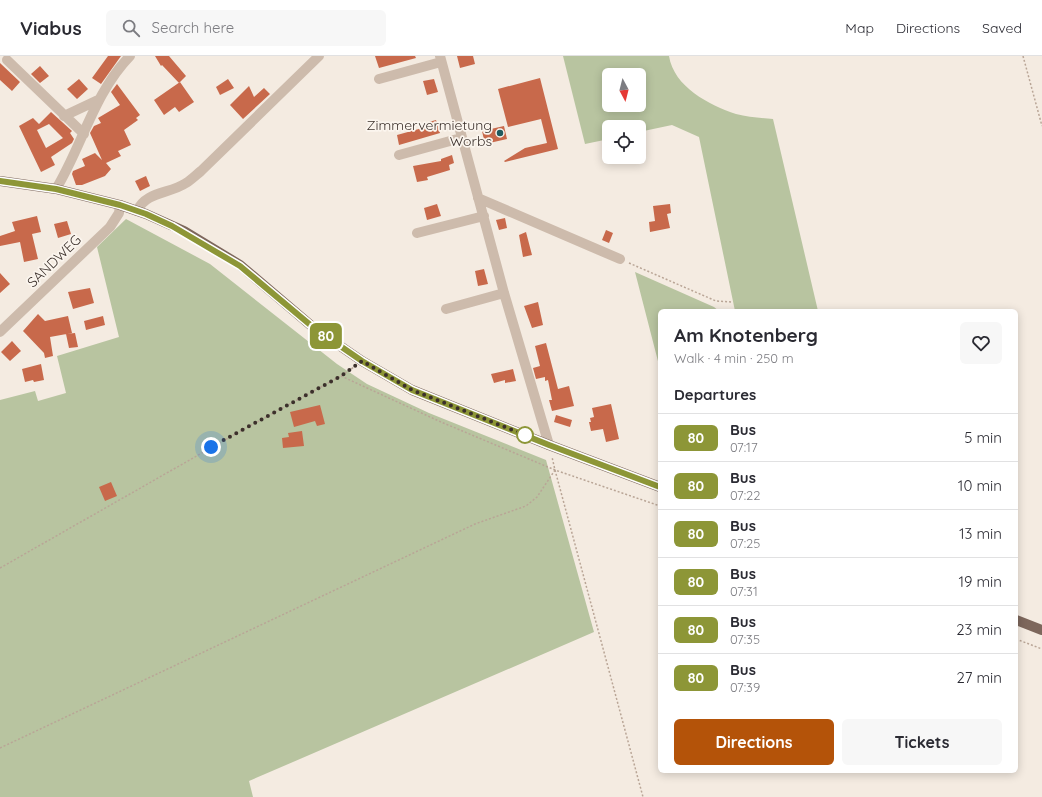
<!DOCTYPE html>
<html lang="en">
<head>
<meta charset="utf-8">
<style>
  :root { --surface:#fff; --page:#f7f7f7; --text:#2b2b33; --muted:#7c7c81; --line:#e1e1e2; --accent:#b45309 }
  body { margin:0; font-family:Quicksand,sans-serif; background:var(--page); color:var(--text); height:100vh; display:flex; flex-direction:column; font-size:15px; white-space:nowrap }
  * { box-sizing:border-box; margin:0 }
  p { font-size:13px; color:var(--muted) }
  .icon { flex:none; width:22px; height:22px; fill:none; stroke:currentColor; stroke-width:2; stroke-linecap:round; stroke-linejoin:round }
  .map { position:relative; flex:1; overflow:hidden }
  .drawer { position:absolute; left:658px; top:253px; width:360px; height:464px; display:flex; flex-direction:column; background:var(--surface); border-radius:6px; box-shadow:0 2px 10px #0003 }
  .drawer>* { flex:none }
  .badge { padding:0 8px; border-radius:6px; font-size:14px; line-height:26px }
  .needle { width:26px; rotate:173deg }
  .tools { position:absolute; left:602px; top:12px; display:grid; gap:8px }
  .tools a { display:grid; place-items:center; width:44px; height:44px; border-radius:6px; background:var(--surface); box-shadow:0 2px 10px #0003; font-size:20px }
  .you { position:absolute; width:20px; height:20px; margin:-10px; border:3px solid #fff; border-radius:50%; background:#1a73e8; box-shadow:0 0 0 6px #1a73e833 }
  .map>.badge { position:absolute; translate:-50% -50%; box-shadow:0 0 0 2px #fff }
  h2 { padding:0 16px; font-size:15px; line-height:36px }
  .round { display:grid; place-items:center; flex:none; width:42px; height:42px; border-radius:6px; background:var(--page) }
  .headline { display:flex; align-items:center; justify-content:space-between; height:68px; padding:0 16px }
  h1 { font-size:19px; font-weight:800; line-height:30px }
  .button { display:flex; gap:8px; margin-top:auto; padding:8px 16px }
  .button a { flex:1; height:46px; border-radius:6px; background:var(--accent); color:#fff; font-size:16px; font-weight:800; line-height:46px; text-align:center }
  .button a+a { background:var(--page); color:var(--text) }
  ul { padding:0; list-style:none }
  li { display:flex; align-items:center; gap:12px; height:48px; padding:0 16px; border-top:1px solid var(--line) }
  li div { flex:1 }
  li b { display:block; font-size:15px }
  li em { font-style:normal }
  li .badge { min-width:44px; font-weight:700; text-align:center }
  header { display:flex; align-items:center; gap:24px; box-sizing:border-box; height:56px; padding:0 20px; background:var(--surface); border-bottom:1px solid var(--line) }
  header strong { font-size:19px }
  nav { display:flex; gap:22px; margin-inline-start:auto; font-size:14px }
  .search { width:280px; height:36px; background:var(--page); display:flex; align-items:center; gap:10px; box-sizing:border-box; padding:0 14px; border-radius:6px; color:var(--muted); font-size:15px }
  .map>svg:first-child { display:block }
</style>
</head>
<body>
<header>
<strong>Viabus</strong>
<div class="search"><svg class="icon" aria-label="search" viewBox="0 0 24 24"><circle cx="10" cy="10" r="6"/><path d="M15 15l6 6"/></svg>Search here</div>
<nav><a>Map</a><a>Directions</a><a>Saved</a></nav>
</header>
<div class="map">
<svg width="1042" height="741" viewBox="0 0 1042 741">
  <rect width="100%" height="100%" fill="#f4ebe1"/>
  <path fill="#b8c4a0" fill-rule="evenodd" d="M563,0H669C674,31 709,49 736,58C748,61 761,62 773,63L818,255H735L699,81L672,69L639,76V71H609V83L585,88ZM609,19H639V49H609Z
    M126,163L210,208L337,308L367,328L429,357L546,404L594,576L249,725L253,741H0V344L35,335L38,345L66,337L57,300L119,281L97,191Z
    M635,216L714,251L719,255H660V313Z"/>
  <path fill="#c8694b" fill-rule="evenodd" d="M108,0H121L101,28L92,22Z
    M155,0H169L186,20L179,27L162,9L161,10Z
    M375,0H415L416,2L379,12Z
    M457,0H473L475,8L460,12Z
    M0,7L20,26L12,35L0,24Z
    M40,10L49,20L40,27L31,18Z
    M540,22L558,93L505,106L504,105L525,92L547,87L541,63L508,71L498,33Z
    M79,23L88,33L77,43L67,33Z
    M228,23L234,32L220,39L216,31Z
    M434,23L438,36L427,39L423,25Z
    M180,26L194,46L179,56L175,51L164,59L154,44Z
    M117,28L140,59L136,62L138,64L124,74L131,89L118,95L121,100L106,107L111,113L105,120L82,129H76L72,118L73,115L85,110L82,103L95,97L102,104L90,77L94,70L101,67L98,62L120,49L111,36Z
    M249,30L254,41L264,32L270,38L243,63L230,49Z
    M51,56L72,75L70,77L74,83L72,87L51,101L55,109L41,116L19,70L33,62L39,68ZM49,68L63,82L46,92L37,74Z
    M436,64L440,77L399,89L397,79L426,71L425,67Z
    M504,70L507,83L485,88L482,75Z
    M452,99L454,107L449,109L450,114L427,121L428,124L417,126L413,110L441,105V103Z
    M146,120L150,130L140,135L135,125Z
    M437,148L441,160L427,164L424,152Z
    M670,148L671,157L667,158L670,172L650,176L649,166L655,165L653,150Z
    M37,160L41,176L32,178L38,203L24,206L20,186L0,190V180L15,175L12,166Z
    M505,162L507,172L499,174L496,164Z
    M67,165L71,178L58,182L54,168Z
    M606,174L613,177L609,187L602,184Z
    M526,176L532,199L523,201L519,179Z
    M484,213L488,228L478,230L475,215Z
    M0,217L10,228L0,237Z
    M90,232L94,247L73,253L68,236Z
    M538,246L543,269L532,272L524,250Z
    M38,258L45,265L68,260L72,277L50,281L53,300L45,302L44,297L23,275Z
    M103,260L105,269L86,274L84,265Z
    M75,277L78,291L69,292L66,278Z
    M12,285L21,295L10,305L1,296Z
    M546,287L558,333L569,330L574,350L552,355L549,344H552L548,324L545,325V321L536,323L533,312L540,310L535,290Z
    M41,308L44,324L34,326L33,324L25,326L22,313Z
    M513,313L516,325L505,327V324L494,327L491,318Z
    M611,348L619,383L606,386L603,373L591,375L589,366H591L590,362L594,361L592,352Z
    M320,349L325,368L317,370L315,365L294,371L290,356Z
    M556,359L572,364L570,371L554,366Z
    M302,375L304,390L283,392L282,382L289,381L288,377Z
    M111,426L117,440L105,445L99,431Z"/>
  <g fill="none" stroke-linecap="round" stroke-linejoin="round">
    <path stroke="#b9a596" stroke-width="1.5" stroke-dasharray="2 2" stroke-linecap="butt" d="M1023,0L1042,70
      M629,207L716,245L732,246
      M341,320L441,366L555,414L660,450
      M555,414L643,741
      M0,512L237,377L341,320L354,311
      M1016,583L1042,593
      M0,692L475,468L526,450L537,441L555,414L552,401"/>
    <path stroke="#cdbbac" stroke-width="10" d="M440,0L504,237L549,389
      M7,4L84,78
      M379,23L441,6
      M64,60L98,44
      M399,99L461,82
      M56,133C82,90 94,37 130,0
      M478,142L620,203
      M137,155C146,135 170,138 186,127C191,124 196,119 201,115L319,0
      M417,177L484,160
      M446,253L504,237
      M0,276L110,171L119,157L120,149"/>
    <path stroke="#7d675c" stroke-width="10" d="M0,125L56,133L120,149L146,158L184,175L240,209L314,272L362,305L412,334L549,389L660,431
      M1016,564L1042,574"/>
  </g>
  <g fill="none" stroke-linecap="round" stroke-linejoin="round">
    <defs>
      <path id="line" d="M0,125L56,133L120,149L146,158L172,170L240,210L314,272L362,305L412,334L549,389L660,431"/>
    </defs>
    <use href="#line" stroke="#fff" stroke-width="9"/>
    <use href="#line" stroke="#8d9637" stroke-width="6"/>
    <path stroke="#3b302b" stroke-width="4" stroke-dasharray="0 7.2" d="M211,391L341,320L362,305L412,334L525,379"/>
  </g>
  <circle fill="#1f5a5e" stroke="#fbf5ee" stroke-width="1.5" cx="500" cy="77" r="4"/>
  <circle fill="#fff" stroke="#8d9637" stroke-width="2" cx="525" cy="379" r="8"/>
  <g text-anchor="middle" stroke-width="3.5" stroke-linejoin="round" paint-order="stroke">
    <g font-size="14" fill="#3b302b" stroke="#fbf5ee" text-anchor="end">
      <text x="492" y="74">Zimmervermietung<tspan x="492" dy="16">Worbs</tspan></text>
    </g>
    <g font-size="14" fill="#3b302b" stroke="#fbf5ee">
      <text transform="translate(54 205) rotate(-44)" y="5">SANDWEG</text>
    </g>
  </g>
</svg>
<div class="tools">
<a><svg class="needle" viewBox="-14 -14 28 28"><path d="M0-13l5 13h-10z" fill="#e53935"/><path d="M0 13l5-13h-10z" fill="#7c7c81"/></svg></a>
<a><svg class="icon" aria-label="locate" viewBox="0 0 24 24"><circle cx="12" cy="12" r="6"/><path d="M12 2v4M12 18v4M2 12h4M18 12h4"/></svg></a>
</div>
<div class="you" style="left:211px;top:391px"></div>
<b class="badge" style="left:326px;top:280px;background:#8d9637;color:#fff">80</b>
<section class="drawer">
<div class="headline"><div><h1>Am Knotenberg</h1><p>Walk · 4 min · 250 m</p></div><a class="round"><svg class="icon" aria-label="heart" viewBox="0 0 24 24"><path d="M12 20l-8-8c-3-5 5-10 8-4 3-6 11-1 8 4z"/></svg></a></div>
<h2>Departures</h2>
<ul>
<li><span class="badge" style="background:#8d9637;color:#fff">80</span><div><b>Bus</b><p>07:17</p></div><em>5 min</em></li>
<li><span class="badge" style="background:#8d9637;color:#fff">80</span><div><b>Bus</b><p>07:22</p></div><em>10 min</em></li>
<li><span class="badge" style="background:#8d9637;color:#fff">80</span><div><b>Bus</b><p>07:25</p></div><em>13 min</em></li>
<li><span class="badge" style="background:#8d9637;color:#fff">80</span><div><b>Bus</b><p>07:31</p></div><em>19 min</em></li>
<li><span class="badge" style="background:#8d9637;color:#fff">80</span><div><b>Bus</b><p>07:35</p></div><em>23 min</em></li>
<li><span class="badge" style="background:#8d9637;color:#fff">80</span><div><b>Bus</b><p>07:39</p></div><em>27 min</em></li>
</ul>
<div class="button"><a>Directions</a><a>Tickets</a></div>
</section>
</div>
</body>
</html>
